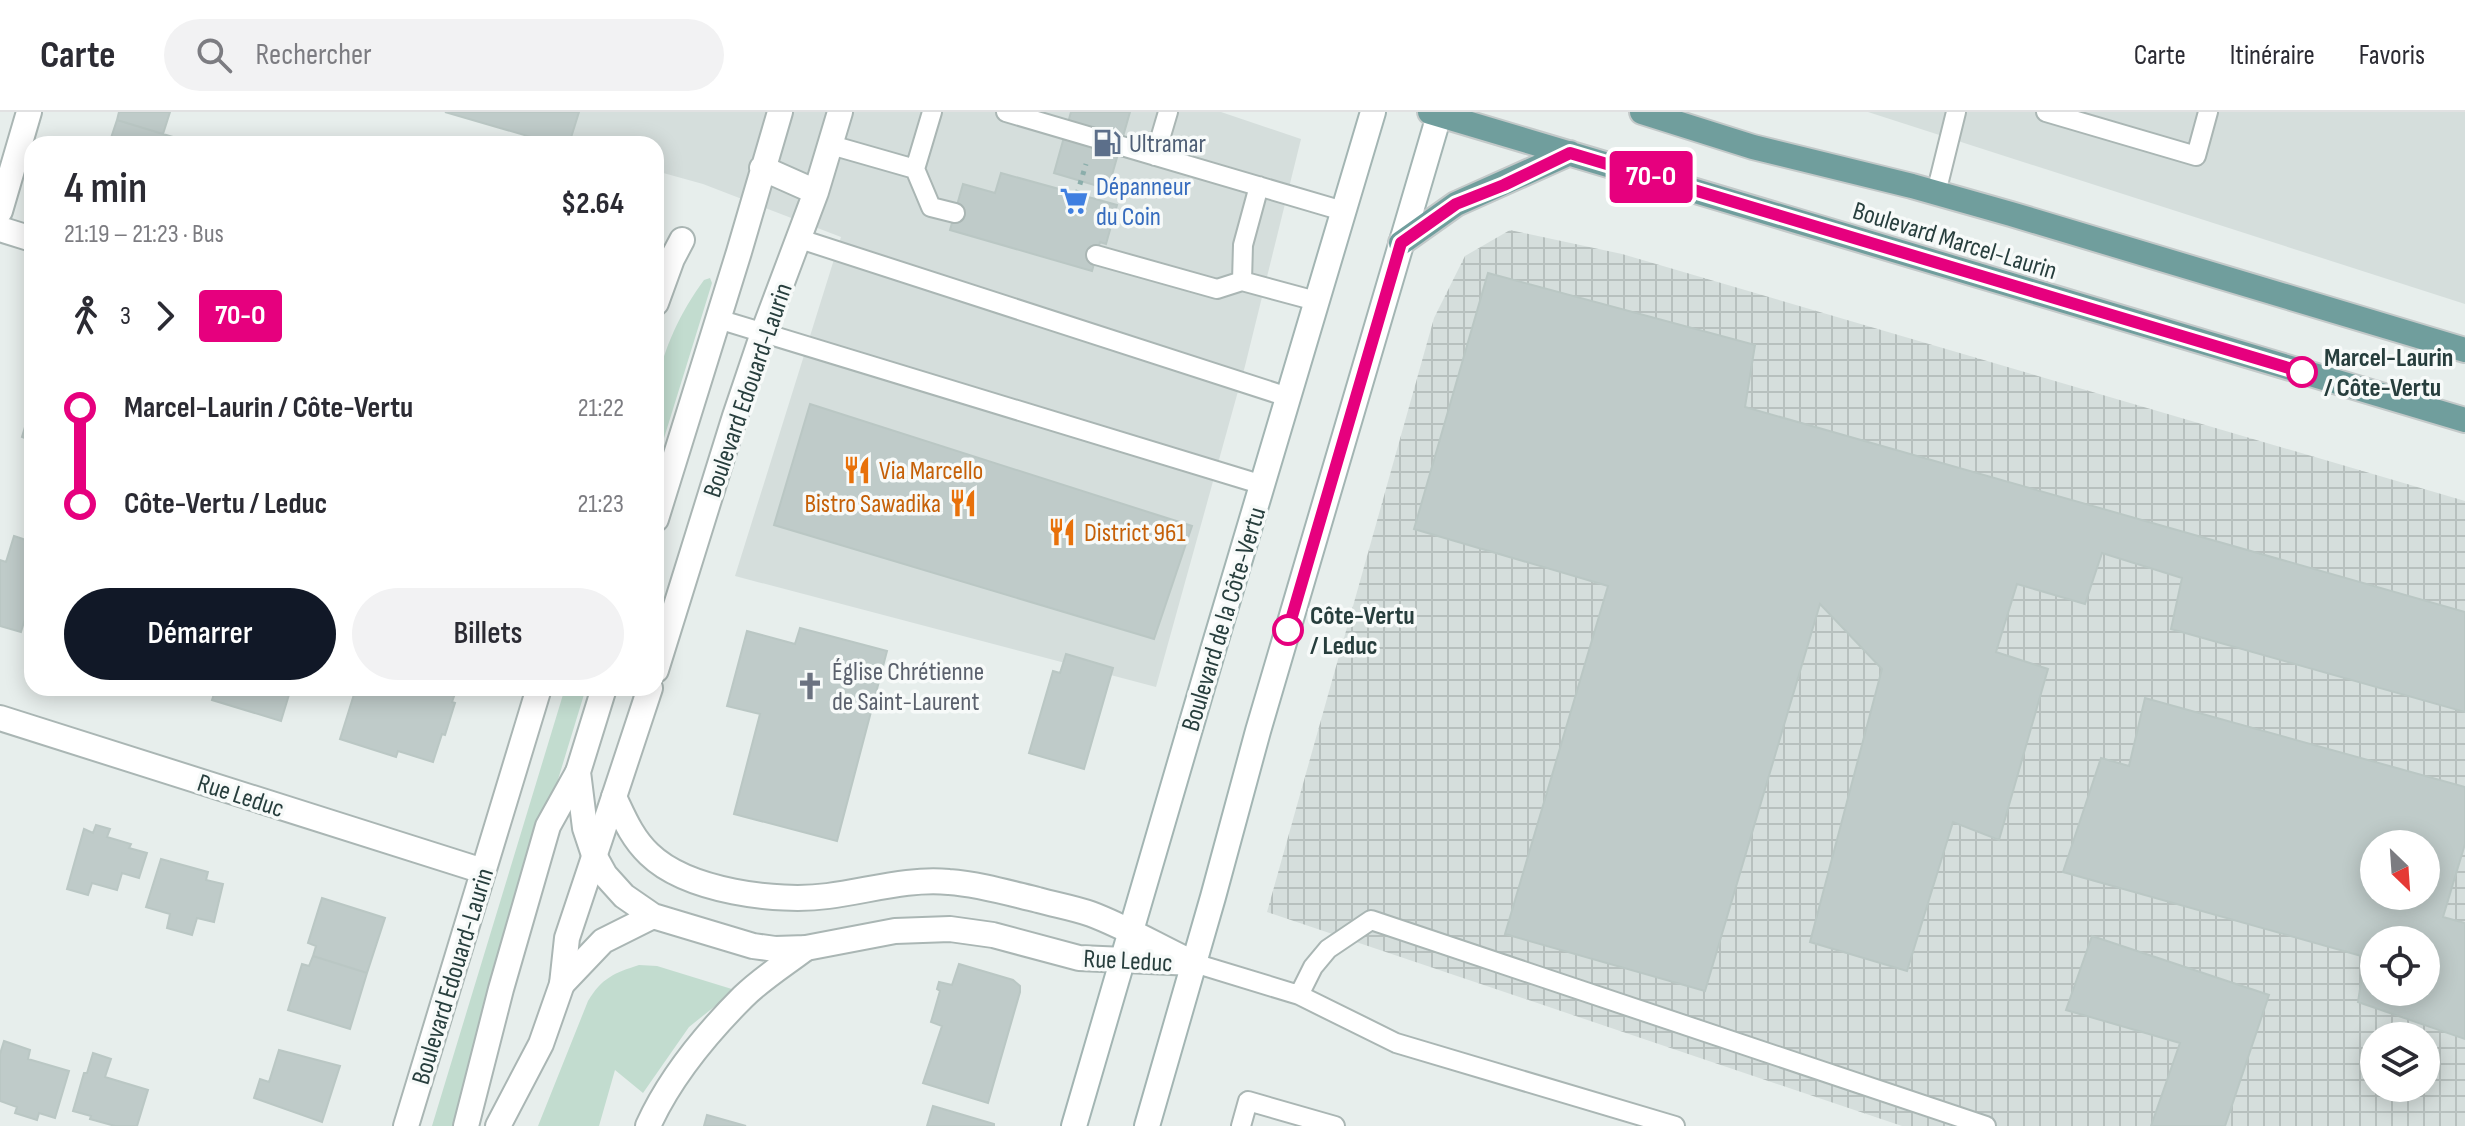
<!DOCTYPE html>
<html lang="fr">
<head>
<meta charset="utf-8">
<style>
  :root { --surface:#fff; --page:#f2f2f3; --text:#2b2b33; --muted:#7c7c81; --line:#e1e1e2; --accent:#111827 }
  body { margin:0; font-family:"Sofia Sans Condensed",sans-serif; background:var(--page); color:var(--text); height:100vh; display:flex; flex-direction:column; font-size:30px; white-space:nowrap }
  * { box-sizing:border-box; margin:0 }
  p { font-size:26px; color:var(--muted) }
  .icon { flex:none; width:44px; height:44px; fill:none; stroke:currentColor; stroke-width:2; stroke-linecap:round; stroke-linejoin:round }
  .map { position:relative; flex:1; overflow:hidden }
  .side { position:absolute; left:24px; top:24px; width:640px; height:560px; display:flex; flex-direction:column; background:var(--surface); border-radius:24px; box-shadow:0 4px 20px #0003 }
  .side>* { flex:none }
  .badge { padding:0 16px; border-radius:6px; font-size:28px; line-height:52px }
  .needle { width:52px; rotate:155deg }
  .buttons { position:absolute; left:2360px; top:718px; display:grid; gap:16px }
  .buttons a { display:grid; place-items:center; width:80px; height:80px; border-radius:50%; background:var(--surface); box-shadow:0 4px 20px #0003; font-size:40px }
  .map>.badge { position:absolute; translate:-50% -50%; box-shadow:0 0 0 4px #fff }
  .legs { display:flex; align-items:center; gap:12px; height:88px; padding:0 40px; font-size:26px }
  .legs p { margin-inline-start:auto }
  .headline { display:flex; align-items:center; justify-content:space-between; height:136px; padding:0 40px }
  h1 { font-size:44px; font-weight:600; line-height:60px }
  .action { display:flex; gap:16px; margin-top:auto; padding:16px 40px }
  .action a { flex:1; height:92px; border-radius:48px; background:var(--accent); color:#fff; font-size:32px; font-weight:600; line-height:92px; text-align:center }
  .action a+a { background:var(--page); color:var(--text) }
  ul { padding:0 40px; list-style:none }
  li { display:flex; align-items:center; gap:28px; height:96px; font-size:30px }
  li i { display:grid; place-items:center; width:12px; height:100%; margin:0 10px; background:currentColor }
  li i::after { content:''; width:20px; height:20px; margin:-10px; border:6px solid; border-radius:50%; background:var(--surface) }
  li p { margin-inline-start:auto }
  li:first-child i { background:linear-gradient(#0000 50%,currentColor 0) }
  li:last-child i { background:linear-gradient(currentColor 50%,#0000 0) }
  header { display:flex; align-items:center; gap:48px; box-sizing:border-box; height:112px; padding:0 40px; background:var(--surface); border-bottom:2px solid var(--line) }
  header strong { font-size:38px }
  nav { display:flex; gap:44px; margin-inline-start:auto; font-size:28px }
  .search { width:560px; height:72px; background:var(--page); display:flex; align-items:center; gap:20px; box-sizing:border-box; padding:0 28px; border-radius:44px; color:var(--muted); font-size:30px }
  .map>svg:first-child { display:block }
</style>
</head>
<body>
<header>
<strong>Carte</strong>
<div class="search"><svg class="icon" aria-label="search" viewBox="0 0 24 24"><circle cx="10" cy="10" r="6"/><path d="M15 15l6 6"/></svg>Rechercher</div>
<nav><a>Carte</a><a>Itinéraire</a><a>Favoris</a></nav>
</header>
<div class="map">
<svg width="2465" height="1014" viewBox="0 0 2465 1014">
  <defs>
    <pattern id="industrial-grid" width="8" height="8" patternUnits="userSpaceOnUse" patternTransform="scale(2)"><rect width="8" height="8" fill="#d5dedc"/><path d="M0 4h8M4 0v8" fill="none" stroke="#b7c0be"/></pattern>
  </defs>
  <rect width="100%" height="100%" fill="#e7eeec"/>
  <path fill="#d5dedc" d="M448,0H1221L1301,27L1245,254L1156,575L735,464L841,125L703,72L656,59V32H561Z
    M1868,0H2465V192Z"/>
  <path fill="url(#industrial-grid)" fill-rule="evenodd" d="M1510,118L1622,142L2465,389V1014H1902L1267,800L1434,206L1465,144ZM2374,732H2426V784H2374ZM2374,828H2426V880H2374ZM2374,924H2426V976H2374Z"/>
  <path fill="#c2dccf" d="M710,166L712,171L656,352C656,328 652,300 656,276C663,237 681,199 704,168Z
    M565,576H586L452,1014H432Z
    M639,853L657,854L735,878L689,915L643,981L615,958L599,1014H538L588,889C602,866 614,861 639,853Z"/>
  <path fill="#bfcbc9" stroke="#bac7c4" stroke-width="2" fill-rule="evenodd" d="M119,0H170L163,22L117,8Z
    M445,0H579L569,32H555Z
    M1071,0H1130L1108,77L1054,61Z
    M117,8L176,26L174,32H109Z
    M1001,61L1117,93L1106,132L1100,130L1092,159L950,118L963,72L995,81Z
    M1488,161L1755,233L1745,295L2465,500V600L2171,517L2182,466L2102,441L2085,492L2017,472L1996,540L2048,557L1999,728L1953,710L1907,859L1810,830L1882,557L1820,492L1705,879L1505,822L1608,474L1414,417Z
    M32,292V329L22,325Z
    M810,292L1192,414L1154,527L774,413Z
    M14,424L32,430V501L27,500L21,520L0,514V448L6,450Z
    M800,516L887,539L837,729L734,702L760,602L727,594L747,519L795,532Z
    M1066,542L1113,556L1084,657L1029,641L1053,559L1060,561Z
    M216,576H291L281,609L212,588Z
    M356,576H457L452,590L455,591L445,623L442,622L433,650L398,639L396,645L340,627Z
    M2145,586L2465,675V732L2443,805L2465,811V927L2358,890L2365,845L2063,760L2101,646L2129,654ZM2374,732H2426V784H2374ZM2374,828H2426V880H2374Z
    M96,713L110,717L107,725L131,732L129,736L147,741L139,766L122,761L117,778L92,771L88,783L67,777L84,717L93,721Z
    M161,747L208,760L206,768L223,772L214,810L197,806L192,823L167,816L170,802L146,795Z
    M322,786L385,806L367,861L313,844L316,834L308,831Z
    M2092,824L2269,883L2225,1014H2151L2180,931L2066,898Z
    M313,844L367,861L350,917L288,898L302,852L309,854Z
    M959,852L1013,868L1020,874V880L988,991L923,971L942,914L931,910L940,879L937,877L939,870L952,873Z
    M4,929L30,938L28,947L69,959L55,1006L39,1001L37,1008L15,1001L17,995L0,989V942Z
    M279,938L340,954L322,1010L254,986L260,967L269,970Z
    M93,941L111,947L105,965L148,978L137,1014H115L90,1007L91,1004L73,999L84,961H87Z
    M933,994L994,1012V1014H927Z
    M707,1003L746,1014H704Z"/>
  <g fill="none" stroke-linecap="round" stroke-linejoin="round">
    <defs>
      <path id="service" d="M1006,0L1343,99
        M2046,0L2196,44L2208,0
        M831,33L915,57L932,0
        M1155,44L1168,0
        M915,57L931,95L955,101
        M1259,74L1243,133L1242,169L1316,189
        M1936,81L1956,0
        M800,127L1288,285
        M1096,143L1217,177L1242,169
        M718,207L1263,373
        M1194,851L1299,883L1396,931L1675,1014
        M1299,883L1313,855L1328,837L1371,808L1986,1014
        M1241,1014L1248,989L1335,1014"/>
      <path id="minor" d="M0,99L29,0
        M0,117L32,127
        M656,191L672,147L682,128
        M0,606L483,759
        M406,1014L539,576
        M466,1014L501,877L548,714L578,660
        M498,1014L541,932L562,872L567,826L614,685
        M648,1014C670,965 705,923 743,885C761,867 785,852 806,836"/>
      <path id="tertiary" d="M762,56L816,80
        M656,407L739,140L780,0
        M656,558L735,304L763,221L816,80L840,0
        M604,576L578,660L585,716L594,743L605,763L624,784L653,804L753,834L775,837L806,836L895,819L950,817L993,823L1079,846L1194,851
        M650,576L614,685C624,706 632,726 649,742C687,779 777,791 828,784C868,779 908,766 949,770C979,772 1009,781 1038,788C1056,793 1074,796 1091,802C1123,814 1154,832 1185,847
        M562,872L603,829L653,804"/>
      <path id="secondary" d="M1074,1014L1213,538L1373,0
        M1147,1014L1213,785L1258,619L1440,0"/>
      <path id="primary" d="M1430,0L2465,308
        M1642,0L1753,35L1912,74L2011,102L2465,238
        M1401,131L1456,92L1570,41"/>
    </defs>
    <use href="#service" stroke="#aab6b4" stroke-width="22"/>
    <use href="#minor" stroke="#aab6b4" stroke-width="28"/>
    <use href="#tertiary" stroke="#aab6b4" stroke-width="28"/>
    <use href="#secondary" stroke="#a3b5b3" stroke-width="28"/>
    <use href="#primary" stroke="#c3c9c9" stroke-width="28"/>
    <path stroke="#8baeab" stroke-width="5" stroke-dasharray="4 6" stroke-linecap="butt" d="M1077,82L1086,52"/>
    <use href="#service" stroke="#fff" stroke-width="18"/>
    <use href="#minor" stroke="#fff" stroke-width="24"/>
    <use href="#tertiary" stroke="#fff" stroke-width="24"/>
    <use href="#secondary" stroke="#fff" stroke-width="24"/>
    <use href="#primary" stroke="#709e9d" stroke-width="24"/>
  </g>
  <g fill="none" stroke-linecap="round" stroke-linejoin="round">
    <defs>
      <path id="line-1" d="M1288,518L1401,131L1456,92L1504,73L1570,41L2302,260"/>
    </defs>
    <use href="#line-1" stroke="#fff" stroke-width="18"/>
    <use href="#line-1" stroke="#e6007e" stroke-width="12"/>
  </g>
  <defs>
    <symbol id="fuel-bare" viewBox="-9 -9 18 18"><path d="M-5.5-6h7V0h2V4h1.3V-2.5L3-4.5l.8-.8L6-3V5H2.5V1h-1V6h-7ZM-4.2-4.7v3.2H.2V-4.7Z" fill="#5c6f8a" stroke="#f7faf9" stroke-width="2.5" paint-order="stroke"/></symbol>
    <symbol id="supermarket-bare" viewBox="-9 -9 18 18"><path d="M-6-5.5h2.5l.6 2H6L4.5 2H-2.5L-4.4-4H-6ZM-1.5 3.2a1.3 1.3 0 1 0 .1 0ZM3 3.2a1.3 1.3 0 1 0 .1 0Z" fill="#3f7fe0" stroke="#f7faf9" stroke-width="2.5" paint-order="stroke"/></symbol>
    <symbol id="restaurant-bare" viewBox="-9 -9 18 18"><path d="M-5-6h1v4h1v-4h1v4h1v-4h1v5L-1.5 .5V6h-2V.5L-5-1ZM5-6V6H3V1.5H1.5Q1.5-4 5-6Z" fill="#e8710a" stroke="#f7faf9" stroke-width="2.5" paint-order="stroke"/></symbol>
    <symbol id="church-bare" viewBox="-9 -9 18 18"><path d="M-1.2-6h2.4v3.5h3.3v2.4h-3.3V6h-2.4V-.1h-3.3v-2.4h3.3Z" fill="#6b7280" stroke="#f7faf9" stroke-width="2.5" paint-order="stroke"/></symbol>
  </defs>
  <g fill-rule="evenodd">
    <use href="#fuel-bare" x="1087" y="11" width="40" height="40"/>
    <use href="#supermarket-bare" x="1054" y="69" width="40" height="40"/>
    <use href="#restaurant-bare" x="837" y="338" width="40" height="40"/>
    <use href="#restaurant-bare" x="943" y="371" width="40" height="40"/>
    <use href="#restaurant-bare" x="1042" y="400" width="40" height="40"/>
    <use href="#church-bare" x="790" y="554" width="40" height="40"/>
  </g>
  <g fill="#fff" stroke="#e6007e" stroke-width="4">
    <circle cx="2302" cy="260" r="14"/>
    <circle cx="1288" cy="518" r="14"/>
  </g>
  <g text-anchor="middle" stroke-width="7" stroke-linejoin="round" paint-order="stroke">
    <g font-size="26" fill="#4e5e75" stroke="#f7faf9" text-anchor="start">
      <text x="1129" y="40">Ultramar</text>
    </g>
    <g font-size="26" fill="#366cbe" stroke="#f7faf9" text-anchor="start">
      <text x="1096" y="83">Dépanneur<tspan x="1096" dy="30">du Coin</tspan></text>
    </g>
    <g font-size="26" fill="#273e3d" stroke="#f7faf9">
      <text transform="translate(1955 128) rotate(17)" y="9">Boulevard Marcel-Laurin</text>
      <text transform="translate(747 278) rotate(-71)" y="9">Boulevard Edouard-Laurin</text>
      <text transform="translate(1223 507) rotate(-73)" y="9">Boulevard de la Côte-Vertu</text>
      <text transform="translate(241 683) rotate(18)" y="9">Rue Leduc</text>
      <text transform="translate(1128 848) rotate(3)" y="9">Rue Leduc</text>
      <text transform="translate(452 864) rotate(-73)" y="9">Boulevard Edouard-Laurin</text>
    </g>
    <g font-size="26" font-weight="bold" fill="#273e3d" stroke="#f7faf9" text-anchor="start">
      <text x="2324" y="254">Marcel-Laurin<tspan x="2324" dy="30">/ Côte-Vertu</tspan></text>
      <text x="1310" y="512">Côte-Vertu<tspan x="1310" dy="30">/ Leduc</tspan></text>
    </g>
    <g font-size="26" fill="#c56008" stroke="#f7faf9" text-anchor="start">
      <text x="879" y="367">Via Marcello</text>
      <text x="941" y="400" text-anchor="end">Bistro Sawadika</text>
      <text x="1084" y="429">District 961</text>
    </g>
    <g font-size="26" fill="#5b616d" stroke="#f7faf9" text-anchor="start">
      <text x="832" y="568">Église Chrétienne<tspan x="832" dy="30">de Saint-Laurent</tspan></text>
    </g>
  </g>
</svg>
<div class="buttons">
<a><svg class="needle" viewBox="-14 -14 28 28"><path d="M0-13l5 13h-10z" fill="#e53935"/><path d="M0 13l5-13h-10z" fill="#7c7c81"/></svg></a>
<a><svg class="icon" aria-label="locate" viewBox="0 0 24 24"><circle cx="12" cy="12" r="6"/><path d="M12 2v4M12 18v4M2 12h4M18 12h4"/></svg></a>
<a><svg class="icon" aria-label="layers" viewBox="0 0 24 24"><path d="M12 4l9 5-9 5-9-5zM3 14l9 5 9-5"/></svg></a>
</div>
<b class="badge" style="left:1651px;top:65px;background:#e6007e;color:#fff">70-O</b>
<section class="side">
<div class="headline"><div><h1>4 min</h1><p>21:19 – 21:23 · Bus</p></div><b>$2.64</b></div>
<div class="legs"><svg class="icon" aria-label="walk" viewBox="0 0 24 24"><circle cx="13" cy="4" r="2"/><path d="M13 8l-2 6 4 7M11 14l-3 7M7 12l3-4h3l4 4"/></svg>3<svg class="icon" aria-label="forward" viewBox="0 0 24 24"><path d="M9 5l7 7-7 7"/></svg><b class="badge" style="background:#e6007e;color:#fff">70-O</b></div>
<ul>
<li><i style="color:#e6007e"></i><b>Marcel-Laurin / Côte-Vertu</b><p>21:22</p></li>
<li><i style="color:#e6007e"></i><b>Côte-Vertu / Leduc</b><p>21:23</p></li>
</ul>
<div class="action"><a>Démarrer</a><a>Billets</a></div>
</section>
</div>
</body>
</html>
